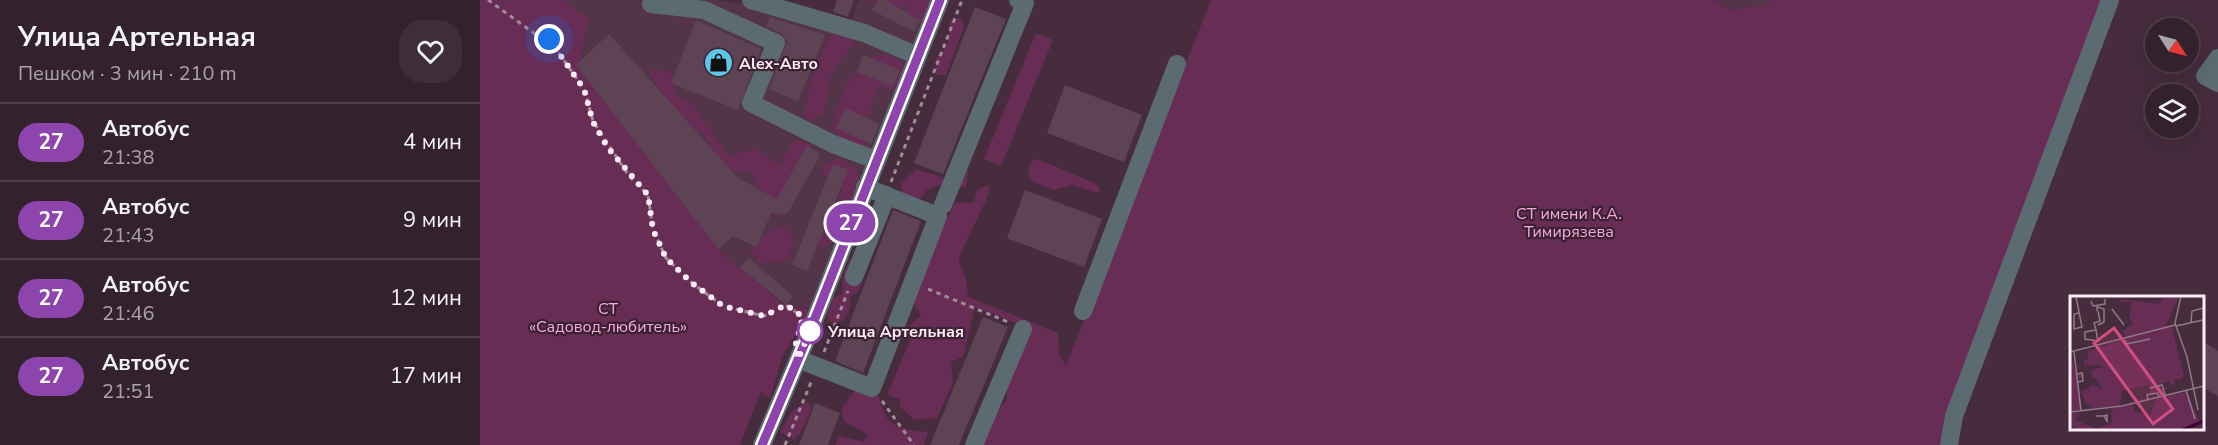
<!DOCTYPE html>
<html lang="ru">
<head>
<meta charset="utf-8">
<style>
  :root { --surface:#34212e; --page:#3f2e3a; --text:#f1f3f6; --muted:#a9a3aa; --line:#4e3e4a }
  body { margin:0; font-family:"Nunito Sans",sans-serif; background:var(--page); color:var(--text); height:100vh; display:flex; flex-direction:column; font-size:22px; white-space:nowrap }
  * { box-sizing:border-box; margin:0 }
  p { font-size:20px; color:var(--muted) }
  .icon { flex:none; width:33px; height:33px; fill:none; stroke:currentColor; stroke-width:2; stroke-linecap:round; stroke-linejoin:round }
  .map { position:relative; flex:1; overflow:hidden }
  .drawer { display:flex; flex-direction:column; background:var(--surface); width:480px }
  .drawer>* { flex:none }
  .badge { padding:0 12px; border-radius:20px; font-size:21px; line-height:39px }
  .needle { width:39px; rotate:126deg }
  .tools { position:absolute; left:1665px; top:18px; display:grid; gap:12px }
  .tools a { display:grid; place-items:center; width:54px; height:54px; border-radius:50%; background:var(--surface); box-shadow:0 6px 24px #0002,0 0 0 2px var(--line); font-size:30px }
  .you { position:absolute; width:30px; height:30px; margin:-15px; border:4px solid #fff; border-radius:50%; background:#1a73e8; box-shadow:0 0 0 9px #1a73e833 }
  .map>.badge { position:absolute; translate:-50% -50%; box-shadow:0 0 0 3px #fff }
  .round { display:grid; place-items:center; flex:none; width:63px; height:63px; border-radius:24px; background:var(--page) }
  .headline { display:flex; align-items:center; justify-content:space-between; height:102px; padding:0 18px }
  h1 { font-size:28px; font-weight:700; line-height:45px }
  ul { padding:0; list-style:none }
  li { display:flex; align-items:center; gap:18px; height:78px; padding:0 18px; border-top:2px solid var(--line) }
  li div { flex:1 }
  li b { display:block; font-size:22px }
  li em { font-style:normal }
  li .badge { min-width:66px; font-weight:700; text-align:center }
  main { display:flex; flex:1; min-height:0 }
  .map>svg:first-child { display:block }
</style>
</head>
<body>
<main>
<section class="drawer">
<div class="headline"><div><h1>Улица Артельная</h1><p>Пешком · 3 мин · 210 m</p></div><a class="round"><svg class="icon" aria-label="heart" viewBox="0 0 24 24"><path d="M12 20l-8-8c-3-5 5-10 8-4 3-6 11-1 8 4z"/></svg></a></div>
<ul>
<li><span class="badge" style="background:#8e44ad;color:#fff">27</span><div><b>Автобус</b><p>21:38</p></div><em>4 мин</em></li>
<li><span class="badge" style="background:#8e44ad;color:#fff">27</span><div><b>Автобус</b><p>21:43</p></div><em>9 мин</em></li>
<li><span class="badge" style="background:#8e44ad;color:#fff">27</span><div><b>Автобус</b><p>21:46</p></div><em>12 мин</em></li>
<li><span class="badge" style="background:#8e44ad;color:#fff">27</span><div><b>Автобус</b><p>21:51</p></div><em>17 мин</em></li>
</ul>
</section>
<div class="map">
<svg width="1738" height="445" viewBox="0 0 1738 445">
  <rect width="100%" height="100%" fill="#462c3d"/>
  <path fill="#533449" d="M46,0H238L371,22L379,0H453L329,309L306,305L239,250Z
    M1233,0H1310L1308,4L1250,10Z"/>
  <path fill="#672d55" d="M0,0H85L109,20L99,59L242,235L237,248L239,250L303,304L331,310L303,355L290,399L281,391L260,445H0Z
    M391,0H458L448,24H431L426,6L405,11Z
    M731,0H1233L1250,10L1290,5L1287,0H1623L1462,445H500L509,422L527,399L526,379L546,327L495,307L483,357L471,362L473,383L457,418L435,420L419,406L421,400L407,395L431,338L422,337L423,331L441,315L433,304L449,254L475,203L494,202L497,190L509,185L508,196L478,259L486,279L488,297L578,333L579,353L586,366Z
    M481,17L484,27L466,75H456V58L467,45L470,22Z
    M353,29L372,32L374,42L350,76L344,114L330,121L323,116L334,70Z
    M556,33L573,40L521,166L504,159Z
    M410,55L429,67L426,79L412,89L399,86L386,121L388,140L382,152L364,145L352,126L366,85L392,57Z
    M168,70L190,71L197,96L211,103L249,156L277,149L300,165L314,139L331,144V156L299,217L284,207L271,172L247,171L221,132L200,129Z
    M359,157L377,170L381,191L363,237L341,248L331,228L349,223L363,189L343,175L345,165Z
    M555,159C559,159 609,180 615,184C620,187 619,186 620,192H614L592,185L574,190L554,182L548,175L550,163Z
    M482,166L488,169L486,187L474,189L458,185L447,190L441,198H431L423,194L421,184L436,169L467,179Z
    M400,203L390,256L379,291L369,298L371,305L364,320L353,324L347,318L352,299L363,293C360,272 370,257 384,243L381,226L386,210Z
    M304,225L315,239L307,260L280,264L270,250L287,233Z
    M376,389L399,396C405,428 420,429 448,432L444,445H355L359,436L384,442L388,435L364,421L361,409Z
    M327,402L332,407L322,430L314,440L300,432L312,411Z"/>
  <path fill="#5e4354" d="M357,0H374L368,17L353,12Z
    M398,0H405L440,20L434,32L392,10Z
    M495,7L526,19L463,174L434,163Z
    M290,17L345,35L318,101L289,89L307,42L301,33L286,26Z
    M216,20L281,49L258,110L191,83Z
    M129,34L258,178L297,199L327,145L341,154L307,214L291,213L277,247L252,236L249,240L246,239L248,240L239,250L96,65Z
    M383,55L420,70L413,86L377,72Z
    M585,85L662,115L644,162L567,133Z
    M366,108L399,124L391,144L356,128Z
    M353,164L368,170L327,271L312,265Z
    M545,190L622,219L604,267L527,238Z
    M413,210L441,221L383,373L355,361Z
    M269,258L313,296L306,305L260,268Z
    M503,317L528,327L479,445H450Z
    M1722,341L1738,351V396L1722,387Z
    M335,403L360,413L348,445H319Z"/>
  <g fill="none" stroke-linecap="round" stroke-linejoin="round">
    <path stroke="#a18c99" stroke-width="3" stroke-dasharray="4.5 4.5" stroke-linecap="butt" d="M8,0L58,36L69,39L104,89L113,121L149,176L168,195L173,230L186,258L212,283L243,306L284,316L306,305L320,315
      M411,182L482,0
      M448,289L528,322
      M344,352L368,291
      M402,401L434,445
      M305,445L332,380"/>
    <path stroke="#5b6b71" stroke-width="18" d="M271,0L384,33L438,56
      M171,4L224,10L296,43L271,103L353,144L396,160
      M1738,58L1725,76L1738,83
      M463,205L545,3L538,0
      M374,277L407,195
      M603,311L697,64
      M318,359L392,388L458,216L385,187
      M282,445L330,331L460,0
      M494,445L543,329
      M1469,445L1474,416L1630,0"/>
  </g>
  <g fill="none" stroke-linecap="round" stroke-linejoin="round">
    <defs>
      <path id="line" d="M282,445L330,331L460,0"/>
    </defs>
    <use href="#line" stroke="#fff" stroke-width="14"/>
    <use href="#line" stroke="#8e44ad" stroke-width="9"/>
    <path stroke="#feedf7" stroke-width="6" stroke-dasharray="0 10.8" d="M69,39L104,89L113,122L128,148L168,195L173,230L186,258L212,283L243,306L284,316L306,305L323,317L315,347L318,359L330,331"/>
  </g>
  <defs>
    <symbol id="shop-disc" viewBox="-11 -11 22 22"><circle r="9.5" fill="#5cc7e8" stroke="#3b2233"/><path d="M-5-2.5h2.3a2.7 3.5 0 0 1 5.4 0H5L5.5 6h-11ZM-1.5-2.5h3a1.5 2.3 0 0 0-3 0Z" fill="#111"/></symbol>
  </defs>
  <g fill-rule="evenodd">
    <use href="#shop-disc" x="222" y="46" width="33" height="33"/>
  </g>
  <circle fill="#fff" stroke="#8e44ad" stroke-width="3" cx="330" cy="331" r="12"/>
  <g text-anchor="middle" stroke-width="4.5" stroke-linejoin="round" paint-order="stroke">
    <g font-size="16" font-weight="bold" fill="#feedf7" stroke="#3b2233" text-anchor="start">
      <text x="259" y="69">Alex-Авто</text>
    </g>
    <g font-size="16" fill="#f8abdc" stroke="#3b2233">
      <text x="1089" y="219">СТ имени К.А.<tspan x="1089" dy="18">Тимирязева</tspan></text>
      <text x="128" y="314">СТ<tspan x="128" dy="18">«Садовод-любитель»</tspan></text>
    </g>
    <g font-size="16" font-weight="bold" fill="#feedf7" stroke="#3b2233" text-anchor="start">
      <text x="348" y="337">Улица Артельная</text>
    </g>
  </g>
  <g transform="translate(1590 296)">
    <rect width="134" height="134" fill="#462c3d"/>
    <path d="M95,0H109L96,29L102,31L114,80L111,84L104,83L105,87L99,91L100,85L80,91L98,92L90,97L74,98L80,95L79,89L52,95L50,109L0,115V57L6,77H14V82H8L12,113L24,111L16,107L11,96L23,89L32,93L26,82H22L21,74L35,70L14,69V64L18,63V55L56,43L53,35L63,28L59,21L62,6H51V3L88,8ZM117,96L132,133L128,129L115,134L9,133L0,129V117L9,116L10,122L7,118L5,124L27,133L42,126L41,113L63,108L65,116L74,117L79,125L86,102Z" fill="#672d55"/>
    <path fill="none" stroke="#430333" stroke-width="3" d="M112,134L134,125"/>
    <path fill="none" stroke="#907987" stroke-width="1.5" d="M111,0L105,27L117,61L128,114M6,1L12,31L4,33V18L9,17M21,5L23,10L35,8V3M42,13L54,29M27,15V11L34,13V26L28,29M121,26L122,15L133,12M106,30L133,24M26,34L28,45L15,43V36L26,34L24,27L30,25L28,15M55,44L57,48L80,43M0,56L105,29M4,56L11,115M7,78L12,77L13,85L8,86M80,92L92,89L95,99M116,94L125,123M78,104L77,99L81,98L88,97L89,101M0,116L52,110L134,90M26,120H34L37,125V119L34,120"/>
    <path fill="#d14d82" fill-opacity="0.15" stroke="#d14d82" stroke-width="3" d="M44,32L103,113L83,128L24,47Z"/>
    <rect width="134" height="134" fill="none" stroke="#feedf7" stroke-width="3"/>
  </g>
</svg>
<div class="tools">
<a><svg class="needle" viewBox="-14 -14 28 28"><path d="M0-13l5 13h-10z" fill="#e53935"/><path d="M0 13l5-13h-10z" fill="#a9a3aa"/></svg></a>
<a><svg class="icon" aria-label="layers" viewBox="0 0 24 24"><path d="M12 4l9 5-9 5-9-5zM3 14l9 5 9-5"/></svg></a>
</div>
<div class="you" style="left:69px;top:39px"></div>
<b class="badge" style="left:371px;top:223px;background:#8e44ad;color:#fff">27</b>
</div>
</main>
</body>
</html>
